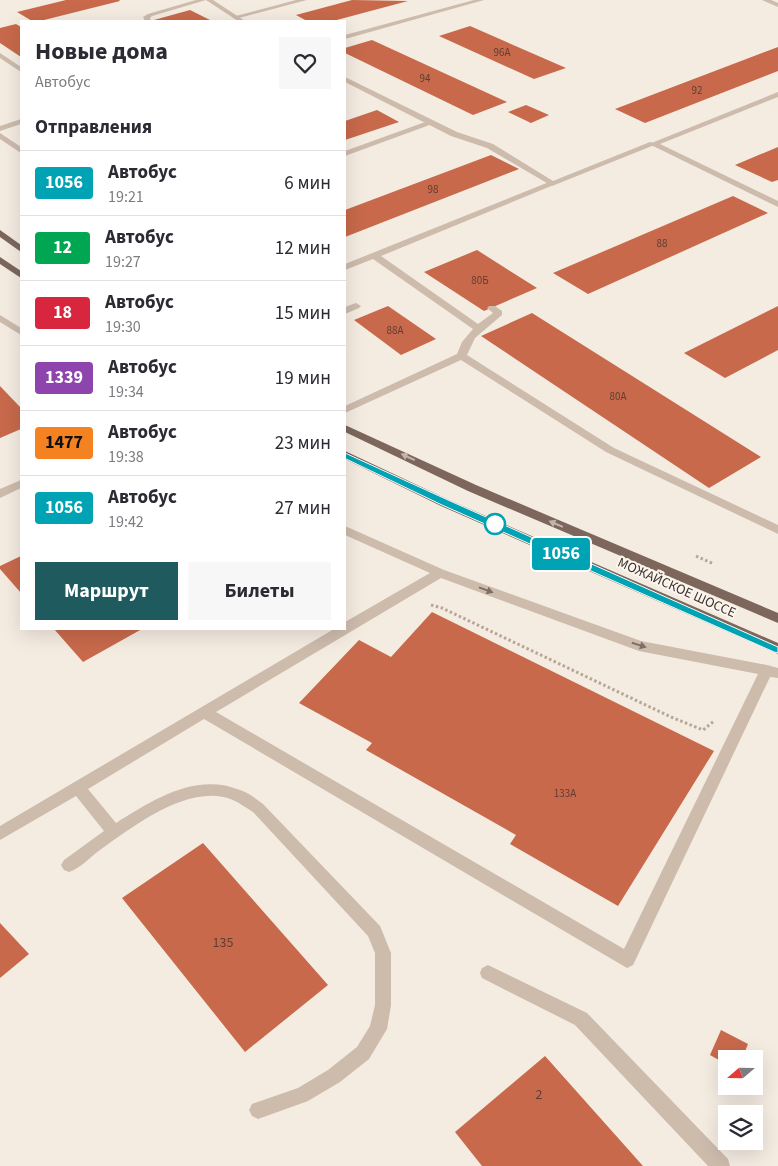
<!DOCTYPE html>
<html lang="ru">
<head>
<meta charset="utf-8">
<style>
  :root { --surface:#fff; --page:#f7f7f7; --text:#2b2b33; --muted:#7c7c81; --line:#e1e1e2; --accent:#1f5a5e }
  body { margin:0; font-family:"Source Sans 3",sans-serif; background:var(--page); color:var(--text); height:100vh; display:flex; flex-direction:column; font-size:19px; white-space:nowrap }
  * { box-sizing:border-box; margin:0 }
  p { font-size:16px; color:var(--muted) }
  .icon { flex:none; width:28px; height:28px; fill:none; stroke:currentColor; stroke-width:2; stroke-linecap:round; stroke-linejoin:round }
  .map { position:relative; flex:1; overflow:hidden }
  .drawer { position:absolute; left:20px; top:20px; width:326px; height:610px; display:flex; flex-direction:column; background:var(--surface); border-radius:0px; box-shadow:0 5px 20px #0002 }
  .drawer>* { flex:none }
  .badge { padding:0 10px; border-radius:4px; font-size:18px; line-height:32px }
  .needle { width:32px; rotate:250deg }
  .fabs { position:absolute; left:718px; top:1050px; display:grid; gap:10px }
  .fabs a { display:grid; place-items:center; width:45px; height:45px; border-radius:0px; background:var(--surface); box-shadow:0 5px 20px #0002; font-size:25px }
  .map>.badge { position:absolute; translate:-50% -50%; box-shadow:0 0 0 2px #fff }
  h2 { padding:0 15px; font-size:19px; line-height:45px }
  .round { display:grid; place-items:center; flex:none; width:52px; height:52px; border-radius:0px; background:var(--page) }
  .head { display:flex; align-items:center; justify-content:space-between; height:85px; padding:0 15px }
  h1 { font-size:24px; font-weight:700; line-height:38px }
  .cta { display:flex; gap:10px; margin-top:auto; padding:10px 15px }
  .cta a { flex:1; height:58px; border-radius:0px; background:var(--accent); color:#fff; font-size:20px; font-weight:700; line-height:58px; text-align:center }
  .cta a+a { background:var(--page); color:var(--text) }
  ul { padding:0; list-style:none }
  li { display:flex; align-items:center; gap:15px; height:65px; padding:0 15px; border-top:1px solid var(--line) }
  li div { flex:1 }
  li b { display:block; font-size:19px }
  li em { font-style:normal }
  li .badge { min-width:55px; font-weight:700; text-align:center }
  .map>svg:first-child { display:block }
</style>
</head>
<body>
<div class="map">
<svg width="778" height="1166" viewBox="0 0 778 1166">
  <rect width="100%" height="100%" fill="#f4ebe1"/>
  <path fill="#c8694b" d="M66,0H119L120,1L40,21H32L17,12Z
    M352,0L408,1L333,21H307L296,15Z
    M190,10L212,21L154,20Z
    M16,24L21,27V57L0,43V28Z
    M470,26L566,68L534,79L439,36Z
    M372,40L507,102L473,115L345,53V48Z
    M778,47V71L645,123L615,109Z
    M526,105L549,115L531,123L508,112Z
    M377,110L399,122L345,140V121Z
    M778,147V180L772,182L735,165Z
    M491,155L519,169L345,237V210Z
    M733,196L768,213L588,294L553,273Z
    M477,250L537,288L484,311L424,272Z
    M388,306L436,339L401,355L354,320Z
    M778,306V350L725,378L684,353Z
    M532,313L761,457L709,488L481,336Z
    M0,386L21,408V429L0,438Z
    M21,556V593L0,569V566Z
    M432,612L714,751L618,906L510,844L516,835L366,750L372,743L299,703L359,640L391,657Z
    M54,629H142L83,662Z
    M203,843L328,985L245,1052L122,898Z
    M0,923L29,954L0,978Z
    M721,1030L748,1044L742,1059H726V1064L710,1055Z
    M545,1056L643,1166H482L455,1132Z"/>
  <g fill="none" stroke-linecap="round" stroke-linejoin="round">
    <path stroke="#b9a596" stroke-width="3" stroke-dasharray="2.5 2.5" stroke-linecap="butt" d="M696,556L714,564
      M431,605L442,608L671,717L703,730L714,721"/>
    <path fill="#cdbbac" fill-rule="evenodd" d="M196,0H206L152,16L150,18L151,21H145L143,17L148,14Z
      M296,0H307L235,19L232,17Z
      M474,0H484L345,39V35Z
      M762,0H771L778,3V7Z
      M0,53L21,67V72L0,58Z
      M778,92V97L660,144L778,201V207L649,144Z
      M21,119V124L0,131V126Z
      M428,121L435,123L345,156V151Z
      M0,133L21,147V153L0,139Z
      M549,182L556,184L381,256L478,324L493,313L487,308L489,306H495L502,311V315L475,338L467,355L614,448L778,525V534L606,452L461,360L345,413V406L457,354L462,342L473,329L373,259L345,270V264Z
      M356,303L361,306L359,308L345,314V307Z
      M0,315L21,328V335L0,322Z
      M21,480V488L0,498V489Z
      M345,526L444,570L641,641L767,665L778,668V678L770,677L633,965L627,968L204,719L88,789L116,823C153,800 195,772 240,790C249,793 256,799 263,804L380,926L391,953V1005L387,1029L369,1059L340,1082L308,1101L258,1119L252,1116L249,1110L252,1104L298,1088L328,1070L357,1047L370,1026L375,1005V953L368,936L253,812C246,808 240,803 233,800C190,782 134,826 100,850C90,857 81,868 69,872L64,870L61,865L64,860L104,831L76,796L0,840V826L334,629H345V622L430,573L345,535ZM441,578L639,651L758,674L624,949L216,712Z
      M488,965L587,1013L728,1159L730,1166H708L575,1025L482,978L480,973L482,968Z"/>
    <path fill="#cdbbac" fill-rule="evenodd" d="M206,0H213L245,21H238Z
      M345,77L457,132L493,144L553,181L650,142L657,144L552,186L487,148L451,136L345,82Z"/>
    <path fill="#7d675c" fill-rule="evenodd" d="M0,230L21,245V252L0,237Z
      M0,257L21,271V278L0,264Z
      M345,425L476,485L778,613V623L468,491L345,432Z
      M345,451L449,500L778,643V654L441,506L345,459Z"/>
  </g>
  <defs><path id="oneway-solid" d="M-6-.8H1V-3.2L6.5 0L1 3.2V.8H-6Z" transform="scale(1.25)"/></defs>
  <g fill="#c2b5ac">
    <use href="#oneway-solid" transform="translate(408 457) rotate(-155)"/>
    <use href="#oneway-solid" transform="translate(556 524) rotate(-157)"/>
  </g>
  <g fill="#7d6f65">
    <use href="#oneway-solid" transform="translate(486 590) rotate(20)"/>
    <use href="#oneway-solid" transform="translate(639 645) rotate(17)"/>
  </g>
  <path fill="#00a3b4" stroke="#fff" d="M345,453L448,500L778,647V653L774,652L442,505L342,457V454Z"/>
  <circle fill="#fff" stroke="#00a3b4" stroke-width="2.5" cx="495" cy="524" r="10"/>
  <g text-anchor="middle" stroke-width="4" stroke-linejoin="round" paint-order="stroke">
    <g font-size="11" fill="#5e3e33">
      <text x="502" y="56">96А</text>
      <text x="425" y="82">94</text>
      <text x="697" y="94">92</text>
      <text x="433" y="193">98</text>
      <text x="662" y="247">88</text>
      <text x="480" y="284">80Б</text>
      <text x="395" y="334">88А</text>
      <text x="618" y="400">80А</text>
      <text x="565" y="797">133А</text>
    </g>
    <g font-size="14" fill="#3b302b" stroke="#fbf5ee">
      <text transform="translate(677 587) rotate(24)" y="5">МОЖАЙСКОЕ ШОССЕ</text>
    </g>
    <g font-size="14" fill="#5e3e33">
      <text x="223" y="947">135</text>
      <text x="539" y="1099">2</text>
    </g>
  </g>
</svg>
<div class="fabs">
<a><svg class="needle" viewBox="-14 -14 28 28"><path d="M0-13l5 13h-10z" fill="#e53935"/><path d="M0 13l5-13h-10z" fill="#7c7c81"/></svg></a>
<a><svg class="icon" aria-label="layers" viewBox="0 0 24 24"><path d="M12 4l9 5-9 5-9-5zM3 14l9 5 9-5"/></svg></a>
</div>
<b class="badge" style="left:561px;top:554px;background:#00a3b4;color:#fff">1056</b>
<section class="drawer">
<div class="head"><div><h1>Новые дома</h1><p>Автобус</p></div><a class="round"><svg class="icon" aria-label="heart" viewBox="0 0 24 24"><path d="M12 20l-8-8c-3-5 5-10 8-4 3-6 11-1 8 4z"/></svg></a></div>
<h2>Отправления</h2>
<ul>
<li><span class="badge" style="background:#00a3b4;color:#fff">1056</span><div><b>Автобус</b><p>19:21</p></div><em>6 мин</em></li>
<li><span class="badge" style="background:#00a651;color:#fff">12</span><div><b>Автобус</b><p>19:27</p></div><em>12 мин</em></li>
<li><span class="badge" style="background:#d7263d;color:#fff">18</span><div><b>Автобус</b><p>19:30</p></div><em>15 мин</em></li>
<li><span class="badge" style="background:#8e44ad;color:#fff">1339</span><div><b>Автобус</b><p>19:34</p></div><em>19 мин</em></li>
<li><span class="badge" style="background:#f58220;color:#111">1477</span><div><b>Автобус</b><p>19:38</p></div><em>23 мин</em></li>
<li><span class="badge" style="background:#00a3b4;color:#fff">1056</span><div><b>Автобус</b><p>19:42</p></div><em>27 мин</em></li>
</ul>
<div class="cta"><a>Маршрут</a><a>Билеты</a></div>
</section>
</div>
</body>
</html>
